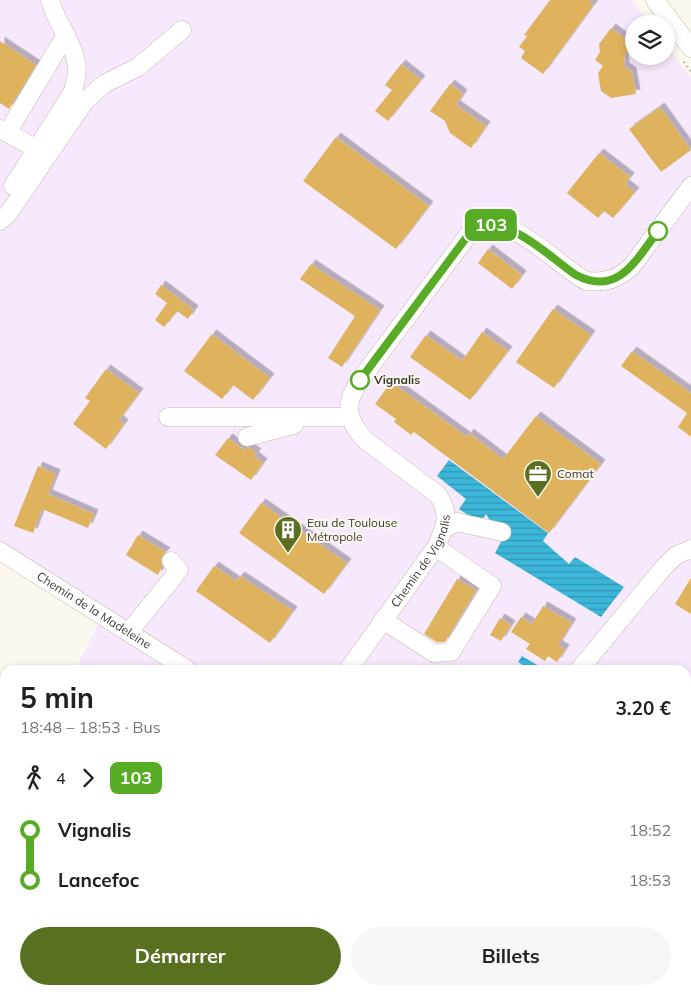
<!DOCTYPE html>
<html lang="fr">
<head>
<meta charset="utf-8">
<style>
  :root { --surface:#fff; --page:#f6f6f6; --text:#202124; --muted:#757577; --accent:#597021 }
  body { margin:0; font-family:Mulish,sans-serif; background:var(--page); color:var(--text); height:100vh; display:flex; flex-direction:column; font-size:19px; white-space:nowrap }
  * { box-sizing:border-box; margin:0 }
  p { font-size:16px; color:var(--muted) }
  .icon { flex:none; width:28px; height:28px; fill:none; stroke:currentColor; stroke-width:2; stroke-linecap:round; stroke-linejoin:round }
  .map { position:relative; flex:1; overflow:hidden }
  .sheet { position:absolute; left:0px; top:665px; width:691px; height:330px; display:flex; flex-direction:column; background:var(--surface); border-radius:15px 15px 0 0; box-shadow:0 2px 8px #0003 }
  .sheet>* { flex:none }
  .badge { padding:0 10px; border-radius:8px; font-size:18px; line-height:32px }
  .fabs { position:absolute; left:625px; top:15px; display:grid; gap:10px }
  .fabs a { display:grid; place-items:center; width:50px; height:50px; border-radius:50%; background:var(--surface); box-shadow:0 2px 8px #0003; font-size:25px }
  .map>.badge { position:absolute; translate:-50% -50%; box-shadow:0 0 0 2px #fff }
  .legs { display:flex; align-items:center; gap:8px; height:55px; padding:0 20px; font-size:16px }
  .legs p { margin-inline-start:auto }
  .head { display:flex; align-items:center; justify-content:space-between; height:85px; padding:0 20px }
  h1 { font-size:28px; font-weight:700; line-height:38px }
  .action { display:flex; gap:10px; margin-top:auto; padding:10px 20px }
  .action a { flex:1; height:58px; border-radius:30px; background:var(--accent); color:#fff; font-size:20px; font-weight:700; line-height:58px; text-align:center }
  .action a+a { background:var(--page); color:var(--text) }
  ul { padding:0 20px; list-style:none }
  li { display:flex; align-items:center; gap:18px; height:50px; font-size:19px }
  li i { display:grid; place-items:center; width:8px; height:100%; margin:0 6px; background:currentColor }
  li i::after { content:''; width:12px; height:12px; margin:-6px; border:4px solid; border-radius:50%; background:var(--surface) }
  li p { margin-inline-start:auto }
  li:first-child i { background:linear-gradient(#0000 50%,currentColor 0) }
  li:last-child i { background:linear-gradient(currentColor 50%,#0000 0) }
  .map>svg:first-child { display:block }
</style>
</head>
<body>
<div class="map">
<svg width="691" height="995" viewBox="0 0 691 995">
  <defs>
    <pattern id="water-rules" width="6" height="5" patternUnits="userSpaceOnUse" patternTransform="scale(1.25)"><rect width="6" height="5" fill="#3cb6d9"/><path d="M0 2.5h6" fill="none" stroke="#3495b1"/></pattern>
    <filter id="shadow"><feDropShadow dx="4.5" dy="-4.5" stdDeviation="0" flood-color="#0004"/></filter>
  </defs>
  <rect width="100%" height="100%" fill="#fdf8ef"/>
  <path fill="#f7e9fd" d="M0,0H632L650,24H634V56H666V45L691,77V995H0V818L5,809V990H686V670H75L106,609L0,543Z"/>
  <path fill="url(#water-rules)" d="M449,460L548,533L543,541L569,564L575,557L624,587L601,617L495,553L502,540L486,514L480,523L459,509L466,499L437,476Z
    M522,656L539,666L536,670H530L518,662Z"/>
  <path fill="#dfb35d" filter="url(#shadow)" d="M550,0H588L594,4L543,74L521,58L525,51L519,47L527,36L524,35Z
    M611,28L633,44L624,57L625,67L632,72L636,94L611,98L601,91L598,73L603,66L595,60L600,52L599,44Z
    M0,41L36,65L9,109L0,103Z
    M401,64L421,80L388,121L375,111L392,90L385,85Z
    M450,84L463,94L456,105L486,126L471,148L450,133L445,121L430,111Z
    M660,107L691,150L661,172L629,129Z
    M336,137L429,206L396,249L303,181Z
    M599,153L630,177L625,184L635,192L613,218L604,211L598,218L567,193Z
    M488,249L522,275L512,289L478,263Z
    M311,264L380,310L342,367L328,358L355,316L300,279Z
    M161,285L194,310L188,319L177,311L164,327L155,320L167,303L155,294Z
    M553,309L591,335L554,388L516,362Z
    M482,332L508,351L470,400L410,357L426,335L462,361Z
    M212,334L270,378L253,400L233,385L222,399L184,371Z
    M632,351L691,393V437L678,427L687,413L621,366Z
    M106,369L139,393L119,420L124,424L106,449L73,424L90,401L85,398Z
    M391,382L467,437L469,433L503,459L536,416L601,464L549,533L414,432L411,435L394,422L396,419L375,404Z
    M228,438L245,450L248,447L257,453L254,456L263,463L251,480L215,455Z
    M38,466L56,474L48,494L94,514L88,528L42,509L33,533L14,526Z
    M261,503L347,563L324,594L239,533Z
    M138,535L166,552L161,557L162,567L158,575L126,555Z
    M214,566L236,581L240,576L293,611L270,643L196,591Z
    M691,578V614L675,604Z
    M457,579L476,590L445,642H437L424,634Z
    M543,606L572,623L558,645L565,649L557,662L548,656L545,661L526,649L530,644L511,632L521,617L532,624Z
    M500,618L511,625L501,641L490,635Z"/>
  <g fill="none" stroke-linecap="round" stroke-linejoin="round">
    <defs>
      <g id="minor">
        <path d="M655,0L691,48"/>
        <path d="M0,129L37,149"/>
        <path d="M7,133L66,35"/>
        <path d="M13,186L72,93C88,53 60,36 50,0"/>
        <path d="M0,221L8,214L85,101L104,84L138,67L182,30"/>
        <path d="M168,417H349"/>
        <path d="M247,437L294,425"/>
        <path d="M445,528L457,522L502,532"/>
        <path id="s1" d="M0,551L188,670"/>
        <path d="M383,620L434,653L451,652L492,586L436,547"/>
        <path d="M129,632L179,570L171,561"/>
        <path id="s2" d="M348,670L436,547C445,528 451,514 438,495L365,440C346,419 344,404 360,380L469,234C475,230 482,225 490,225C521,224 559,266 586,281C606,283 618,279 632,266L691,186"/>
        <path d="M579,670L664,567L675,556L691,549"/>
        <path d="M686,711L691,705"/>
        <path d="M686,902L691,895"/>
        <path d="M686,939L691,933"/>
        <path d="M686,980L691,983"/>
        <path d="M195,990L206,995"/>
        <path d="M623,990L630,995"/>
        <path d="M158,995L161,990"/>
        <path d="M483,995L485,990"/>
        <path d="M511,995L512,990"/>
      </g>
    </defs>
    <use href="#minor" stroke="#c4b8a1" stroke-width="19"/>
    <path stroke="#9e9990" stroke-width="2.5" stroke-dasharray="1 4" stroke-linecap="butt" d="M684,62L691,72"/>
    <use href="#minor" stroke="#fff" stroke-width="18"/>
  </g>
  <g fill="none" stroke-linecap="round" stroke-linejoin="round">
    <defs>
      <path id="line-1" d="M360,380L469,234C475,230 482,225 490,225C516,224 554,260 576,275C618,297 636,260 658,231"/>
    </defs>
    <use href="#line-1" stroke="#fff" stroke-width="11"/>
    <use href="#line-1" stroke="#58ac25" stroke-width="8"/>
  </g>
  <defs>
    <symbol id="office-pin" viewBox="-11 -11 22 30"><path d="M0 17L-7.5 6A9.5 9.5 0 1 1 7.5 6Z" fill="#597021" stroke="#fdf8ef"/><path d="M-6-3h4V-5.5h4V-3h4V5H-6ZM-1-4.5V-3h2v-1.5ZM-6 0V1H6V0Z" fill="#fff"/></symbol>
    <symbol id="building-pin" viewBox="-11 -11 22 30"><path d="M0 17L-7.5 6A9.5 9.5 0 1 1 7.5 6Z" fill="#597021" stroke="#fdf8ef"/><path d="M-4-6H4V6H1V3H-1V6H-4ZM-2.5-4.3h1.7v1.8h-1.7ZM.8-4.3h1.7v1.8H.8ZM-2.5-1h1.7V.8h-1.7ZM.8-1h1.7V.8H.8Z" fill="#fff"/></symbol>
  </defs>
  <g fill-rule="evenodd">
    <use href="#office-pin" x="522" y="458" width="32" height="43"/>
    <use href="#building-pin" x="272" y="514" width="32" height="43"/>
  </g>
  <g fill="#fff" stroke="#58ac25" stroke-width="2.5">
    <circle cx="658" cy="231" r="9"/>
    <circle cx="360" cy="380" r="9"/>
  </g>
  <g text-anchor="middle" stroke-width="4" stroke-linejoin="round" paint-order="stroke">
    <g font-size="12" font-weight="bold" fill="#403b32" stroke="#fdf8ef" text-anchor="start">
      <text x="374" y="384">Vignalis</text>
    </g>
    <g font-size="12" fill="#403b32" stroke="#fdf8ef" text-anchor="start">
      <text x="557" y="478">Comat</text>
      <text x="307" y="527">Eau de Toulouse<tspan x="307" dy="14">Métropole</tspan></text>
    </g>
    <g font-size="12" fill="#403b32" stroke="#fdf8ef">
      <text dy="4" stroke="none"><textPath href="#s2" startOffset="132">Chemin de Vignalis</textPath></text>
      <text dy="4" stroke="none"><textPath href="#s1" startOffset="111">Chemin de la Madeleine</textPath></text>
    </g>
  </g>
</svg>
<div class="fabs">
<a><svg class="icon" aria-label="layers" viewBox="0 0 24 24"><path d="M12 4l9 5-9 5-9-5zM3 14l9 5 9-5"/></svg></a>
</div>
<b class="badge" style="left:491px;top:225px;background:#58ac25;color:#fff">103</b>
<section class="sheet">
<div class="head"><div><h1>5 min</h1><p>18:48 – 18:53 · Bus</p></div><b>3.20 €</b></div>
<div class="legs"><svg class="icon" aria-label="walk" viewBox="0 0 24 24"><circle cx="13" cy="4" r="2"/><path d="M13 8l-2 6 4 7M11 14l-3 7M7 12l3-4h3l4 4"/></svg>4<svg class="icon" aria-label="forward" viewBox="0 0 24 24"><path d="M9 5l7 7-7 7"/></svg><b class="badge" style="background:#58ac25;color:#fff">103</b></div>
<ul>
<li><i style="color:#58ac25"></i><b>Vignalis</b><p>18:52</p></li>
<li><i style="color:#58ac25"></i><b>Lancefoc</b><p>18:53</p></li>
</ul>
<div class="action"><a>Démarrer</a><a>Billets</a></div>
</section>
</div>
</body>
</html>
